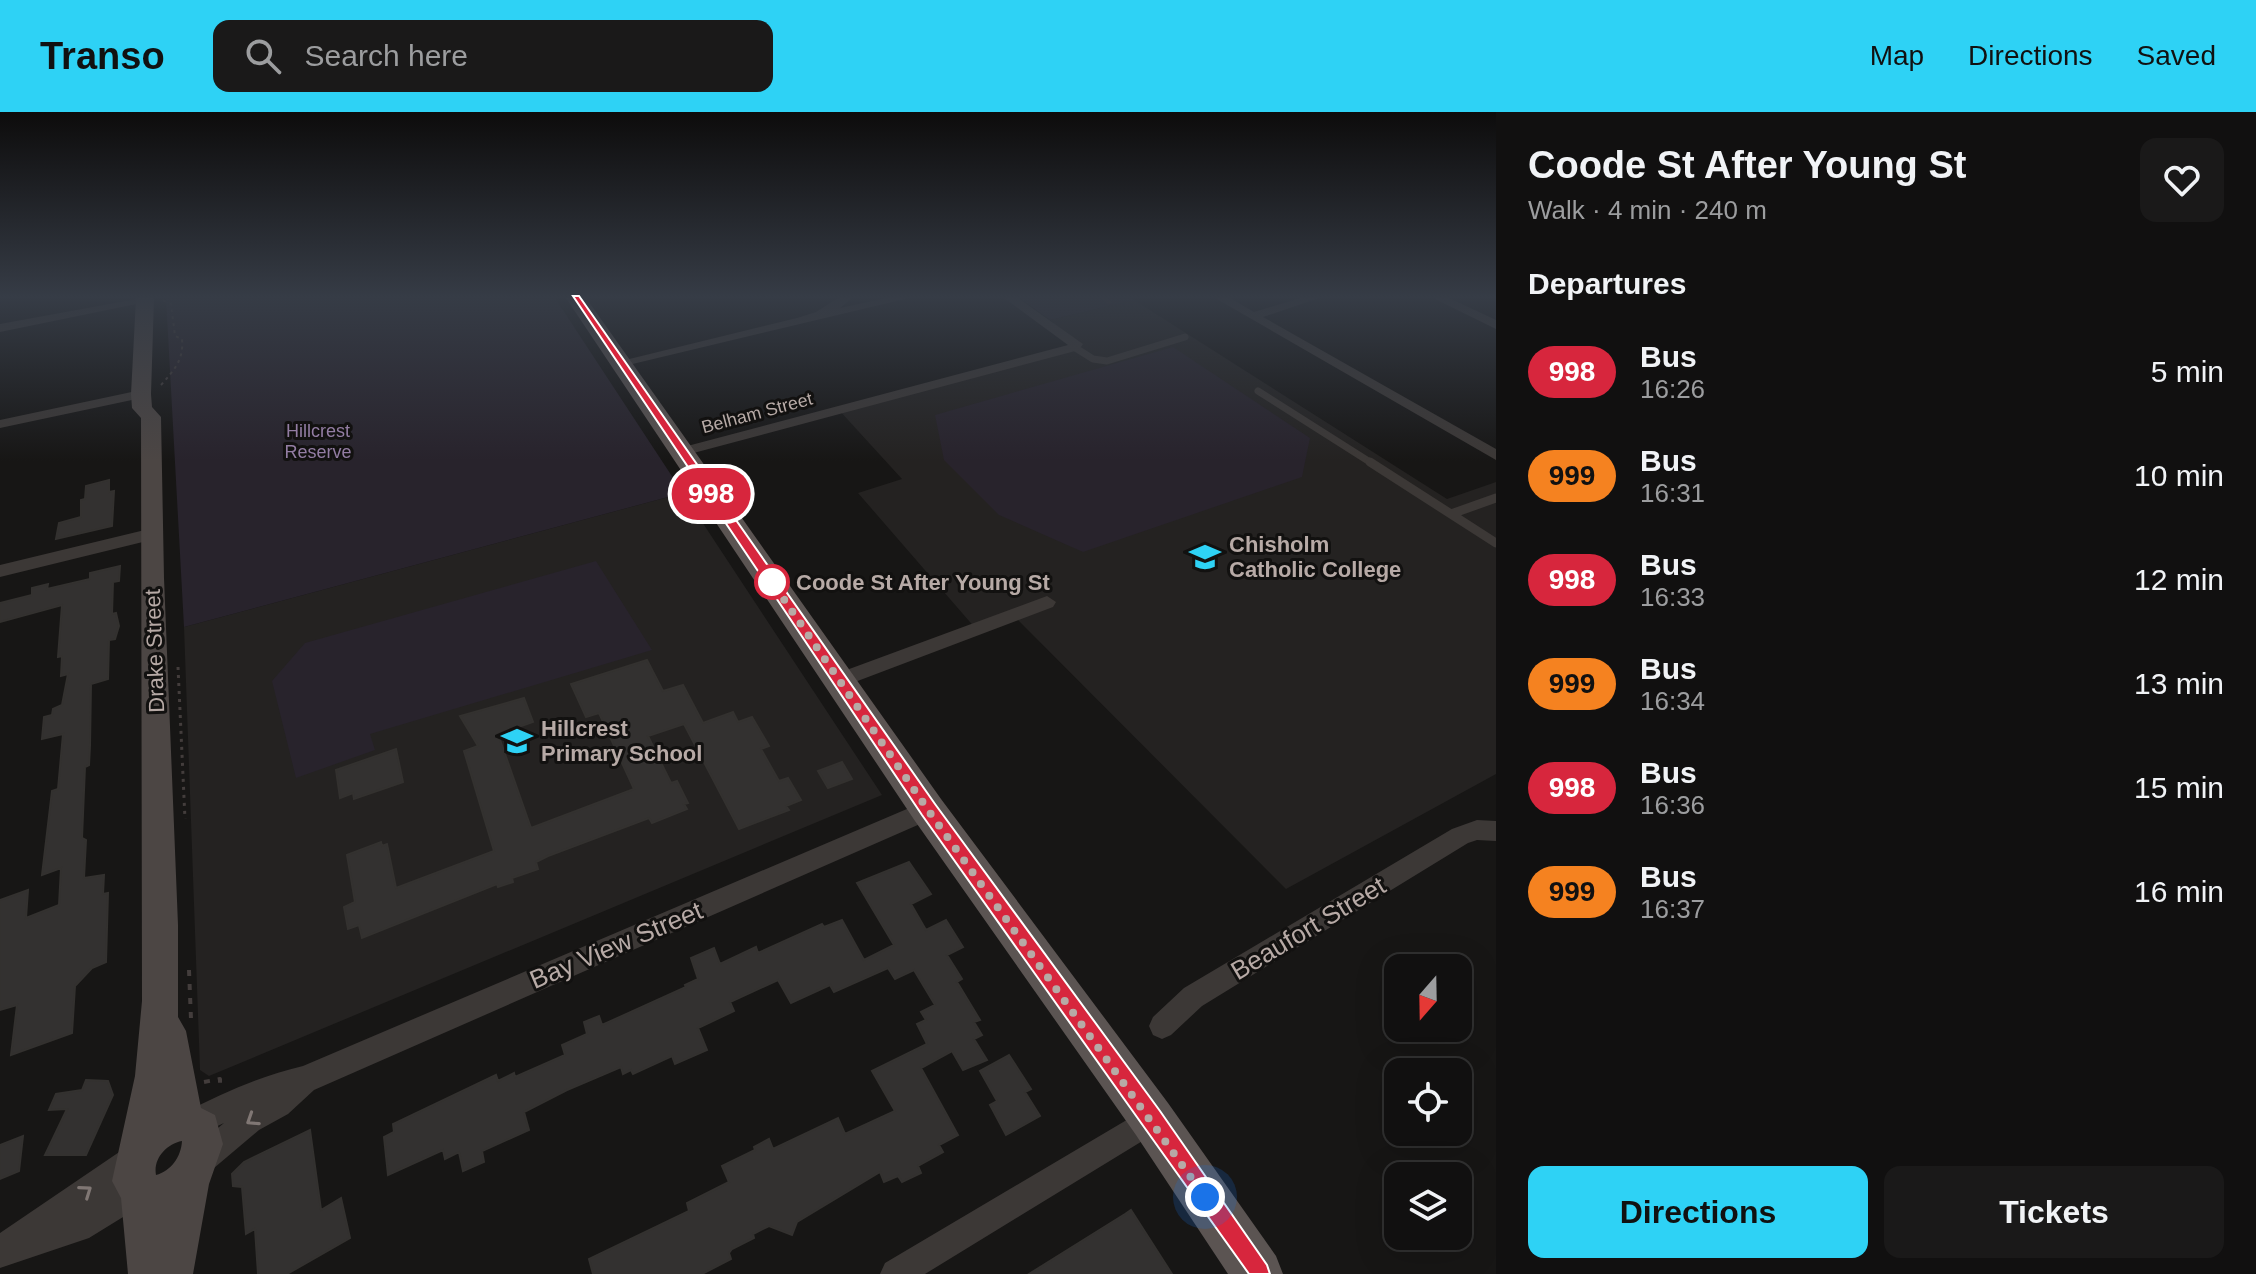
<!DOCTYPE html>
<html lang="en">
<head>
<meta charset="utf-8">
<style>
  :root { --surface:#111010; --page:#1a1919; --text:#f1f3f6; --muted:#9c9d9f; --line:#303030; --accent:#2ed2f5 }
  body { margin:0; font-family:Arial,sans-serif; background:var(--page); color:var(--text); height:100vh; display:flex; flex-direction:column; font-size:30px; white-space:nowrap }
  * { box-sizing:border-box; margin:0 }
  p { font-size:26px; color:var(--muted) }
  .icon { flex:none; width:44px; height:44px; fill:none; stroke:currentColor; stroke-width:2; stroke-linecap:round; stroke-linejoin:round }
  .map { position:relative; flex:1; overflow:hidden }
  .panel { display:flex; flex-direction:column; background:var(--surface); width:760px }
  .panel>* { flex:none }
  .badge { padding:0 16px; border-radius:26px; font-size:28px; line-height:52px }
  .needle { width:52px; rotate:200deg }
  .controls { position:absolute; left:1384px; top:842px; display:grid; gap:16px }
  .controls a { display:grid; place-items:center; width:88px; height:88px; border-radius:16px; background:var(--surface); box-shadow:0 8px 32px #0002,0 0 0 2px var(--line); font-size:40px }
  .you { position:absolute; width:40px; height:40px; margin:-20px; border:6px solid #fff; border-radius:50%; background:#1a73e8; box-shadow:0 0 0 12px #1a73e833 }
  .map>.badge { position:absolute; translate:-50% -50%; box-shadow:0 0 0 4px #fff }
  h2 { padding:0 32px; font-size:30px; line-height:72px }
  .round { display:grid; place-items:center; flex:none; width:84px; height:84px; border-radius:16px; background:var(--page) }
  .summary { display:flex; align-items:center; justify-content:space-between; height:136px; padding:0 32px }
  h1 { font-size:38px; font-weight:700; line-height:60px }
  .button { display:flex; gap:16px; margin-top:auto; padding:16px 32px }
  .button a { flex:1; height:92px; border-radius:16px; background:var(--accent); color:#111; font-size:32px; font-weight:700; line-height:92px; text-align:center }
  .button a+a { background:var(--page); color:var(--text) }
  ul { padding:0; list-style:none }
  li { display:flex; align-items:center; gap:24px; height:104px; padding:0 32px }
  li div { flex:1 }
  li b { display:block; font-size:30px }
  li em { font-style:normal }
  li .badge { min-width:88px; font-weight:700; text-align:center }
  header { display:flex; align-items:center; gap:48px; box-sizing:border-box; height:112px; padding:0 40px; background:var(--accent); color:#111 }
  header strong { font-size:38px }
  nav { display:flex; gap:44px; margin-inline-start:auto; font-size:28px }
  .search { width:560px; height:72px; background:var(--page); display:flex; align-items:center; gap:20px; box-sizing:border-box; padding:0 28px; border-radius:16px; color:var(--muted); font-size:30px }
  main { display:flex; flex:1; min-height:0 }
  .map>svg:first-child { display:block }
</style>
</head>
<body>
<header>
<strong>Transo</strong>
<div class="search"><svg class="icon" aria-label="search" viewBox="0 0 24 24"><circle cx="10" cy="10" r="6"/><path d="M15 15l6 6"/></svg>Search here</div>
<nav><a>Map</a><a>Directions</a><a>Saved</a></nav>
</header>
<main>
<div class="map">
<svg width="1496" height="1162" viewBox="0 0 1496 1162">
  <rect width="100%" height="100%" fill="#171615"/>
  <path fill="#242221" d="M1134,188L1447,387L1496,370V662L1286,777L1013,503L976,517L858,381L902,367L838,297L1074,234L1050,208Z
    M683,381L882,683L209,964L200,958L184,515Z"/>
  <path fill="#28232c" d="M166,186H555L683,381L184,515Z
    M1020,186H1131L1134,188L1050,208Z
    M1173,235L1310,326L1302,365L1083,440L999,403L944,348L935,303Z
    M596,449L652,538L370,622L375,638L296,666L272,569L305,531Z"/>
  <g fill="none" stroke-linecap="round" stroke-linejoin="round">
    <path stroke="#402e2e" stroke-width="4" d="M1103,186L1109,190"/>
  </g>
  <path fill="#333130" stroke="#33312f" stroke-width="2" d="M109,368V380L114,379L112,414L56,427L59,411L81,405V388L85,387L86,374Z
    M120,454L119,469L113,470L112,502L116,501L119,514L115,527L109,528L108,567L91,572L90,634L89,653L85,655L82,726L86,728L84,766L104,763L103,782L108,781L106,850L92,856L75,874L72,921L11,943L17,893L0,898V788L28,778L26,806L59,793L61,756L42,763L52,679L58,677L63,622L42,627L44,605L52,603L53,597L62,593L68,562L61,564L62,544L58,545L62,493L0,510V491L32,483V476L48,472L47,477L90,467V461Z
    M647,548L663,579L683,573L703,611L733,600L738,610L752,605L769,634L761,637L779,669L788,666L801,688L786,694L789,698L739,717L684,612L648,624L671,671L677,669L688,691L684,692L687,697L652,711L649,706L548,744L536,750L538,757L512,766L513,770L498,775L497,772L362,826L359,813L348,817L344,795L355,790L347,743L381,730L382,734L387,732L396,776L494,739L464,639L478,634L460,604L524,586L533,610L498,622L531,716L634,677L599,601L586,605L571,572Z
    M396,637L403,670L354,687L353,681L340,686L336,658Z
    M842,650L852,667L828,676L818,659Z
    M909,750L931,782L911,792L926,818L946,808L963,835L947,843L962,867L957,870L980,908L974,910L982,923L974,927L987,948L963,958L952,939L921,956L958,1023L939,1033L943,1040L918,1054L921,1061L902,1070L898,1064L884,1070L880,1060L797,1110L792,1123L769,1114L753,1122L754,1126L732,1137L729,1141L731,1147L702,1162H593L589,1147L689,1099L687,1091L729,1070L722,1054L755,1038L754,1035L769,1027L773,1037L838,1006L845,1022L895,999L872,959L927,932L917,912L926,908L921,900L935,893L914,858L895,867L888,856L834,880L830,873L791,891L778,868L730,890L734,899L698,916L707,938L675,952L672,944L633,962L631,958L623,962L621,955L567,978L524,1000L529,1018L482,1039L484,1050L463,1059L459,1040L445,1047L443,1038L388,1063L384,1025L394,1020L393,1012L496,963L498,969L514,961L515,965L565,943L562,933L587,922L584,910L599,904L602,913L686,875L685,873L698,867L691,846L714,836L720,852L756,835L758,841L822,812L824,815L842,808L864,848L894,833L857,771Z
    M1009,943L1031,977L1025,980L1040,1004L1006,1023L990,993L997,989L980,959Z
    M86,968L108,969L113,983L86,1043H45L67,997L49,998L56,982L82,978Z
    M310,1018L321,1098L341,1086L350,1126L287,1162H258L255,1117L246,1122L242,1075L233,1074L232,1062L244,1050Z
    M23,1024L19,1059L0,1067V1033Z
    M1131,1098L1172,1162H1029L1125,1102Z"/>
  <g fill="none" stroke-linecap="round" stroke-linejoin="round">
    <path stroke="#433d3c" stroke-width="2" stroke-dasharray="3 4" stroke-linecap="butt" d="M161,273C174,258 184,248 182,227L175,224L171,192L162,188"/>
    <path stroke="#433d3c" stroke-width="3" stroke-dasharray="3 5" stroke-linecap="butt" d="M178,555L185,707"/>
    <path stroke="#433d3c" stroke-width="4" stroke-dasharray="6 8" stroke-linecap="butt" d="M189,858L191,907
      M204,970L220,967V974"/>
    <path stroke="#3c3836" stroke-width="7" d="M1074,235L1093,247L1107,249L1185,225
      M1258,279L1373,352"/>
    <path stroke="#3c3836" stroke-width="9" d="M1370,350L1496,431
      M1451,402L1496,386"/>
    <path fill="#3c3836" fill-rule="evenodd" d="M142,186L151,189L0,220V212Z
      M838,186H852L840,196L886,186H909L620,255L613,251L797,206L816,200Z
      M1004,186H1018L1083,232L1079,238L686,343L681,345L673,340L676,337L1068,233Z
      M1215,186H1230L1254,200L1300,186H1319L1263,205L1496,337V348Z
      M1433,186H1449L1496,208V217Z
      M141,278L148,282L146,285L0,316V308Z
      M149,417L157,423L155,427L0,465V453Z
      M1047,484L1056,490L1053,495L847,573H833L830,568L833,563Z
      M928,688L936,691L939,698L936,705L314,978L288,1002L259,1018L214,1056L204,1061L194,1056L189,1046L194,1036L224,1011L194,1025L184,1021L180,1011L184,1001C222,981 261,964 303,954Z
      M1477,708L1496,709V729L1477,728L1468,731L1202,894L1171,923L1162,927L1153,923L1149,914L1153,905L1184,876L1452,717Z
      M1152,993L1162,997L1166,1007L1162,1017L925,1162H880L885,1151Z
      M134,1030L144,1035L149,1045L144,1055L127,1068L138,1063L149,1067L153,1078L149,1089L89,1126L0,1156V1121Z"/>
    <path fill="#4c4644" fill-rule="evenodd" d="M136,186H154L151,282L152,295L161,305L164,466L178,813V905L186,919L201,996L215,1003L223,1032L209,1072L193,1162H128L121,1086L112,1069L135,964L142,889L141,306L132,296L131,282ZM182,1029C181,1045 171,1059 156,1063C153,1047 166,1032 182,1029Z"/>
    <path fill="#5b5452" fill-rule="evenodd" d="M566,186H586L941,687L1168,991L1276,1144L1283,1162H1228L1136,1023L915,709Z"/>
  </g>
  <defs><path id="oneway-chevron" d="M-2-3.5L2.5 0L-2 3.5" fill="none" stroke-width="1.6" stroke-linecap="round" stroke-linejoin="round" transform="scale(2)"/></defs>
  <g stroke="#807774">
    <use href="#oneway-chevron" transform="translate(252 1008) rotate(147)"/>
    <use href="#oneway-chevron" transform="translate(86 1079) rotate(-35)"/>
  </g>
  <linearGradient id="sky" x2="0" y2="1"><stop stop-color="#0d0c0c"/><stop offset="0.53" stop-color="#363c46"/><stop offset="1" stop-color="#363c46" stop-opacity="0"/></linearGradient>
  <rect width="1496" height="349" fill="url(#sky)"/>
  <path fill="#d7263d" stroke="#fff" stroke-width="2" d="M573,184H579L935,692L1160,999L1267,1153L1270,1162H1249L1144,1015L922,703Z"/>
  <g fill="none" stroke-linecap="round" stroke-linejoin="round">
    <path stroke="#b7aaa6" stroke-width="8" stroke-dasharray="0 14.4" d="M772,470L770,467L928,698L1205,1085"/>
  </g>
  <defs>
    <symbol id="school-bare" viewBox="-9 -9 18 18"><path d="M0-5L7-2L0 1L-7-2ZM-4 1L0 2.5L4 1V4Q0 6-4 4Z" fill="#2ed2f5" stroke="#121110" stroke-width="2.5" paint-order="stroke"/></symbol>
  </defs>
  <g fill-rule="evenodd">
    <use href="#school-bare" x="1183" y="423" width="44" height="44"/>
    <use href="#school-bare" x="495" y="607" width="44" height="44"/>
  </g>
  <circle fill="#fff" stroke="#d7263d" stroke-width="4" cx="772" cy="470" r="16"/>
  <g text-anchor="middle" stroke-width="6" stroke-linejoin="round" paint-order="stroke">
    <g font-size="18" fill="#b7aaa6" stroke="#121110">
      <text transform="translate(757 301) rotate(-15)" y="6">Belham Street</text>
    </g>
    <g font-size="18" fill="#937da3" stroke="#121110">
      <text x="318" y="325">Hillcrest<tspan x="318" dy="21">Reserve</tspan></text>
    </g>
    <g font-size="22" font-weight="bold" fill="#b7aaa6" stroke="#121110" text-anchor="start">
      <text x="1229" y="440">Chisholm<tspan x="1229" dy="25">Catholic College</tspan></text>
      <text x="541" y="624">Hillcrest<tspan x="541" dy="25">Primary School</tspan></text>
    </g>
    <g font-size="22" font-weight="bold" fill="#b7aaa6" stroke="#121110" text-anchor="start">
      <text x="796" y="478">Coode St After Young St</text>
    </g>
    <g font-size="22" fill="#b7aaa6" stroke="#121110">
      <text transform="translate(154 539) rotate(-92)" y="8">Drake Street</text>
    </g>
    <g font-size="26" fill="#b7aaa6" stroke="#121110">
      <text transform="translate(1308 816) rotate(-31)" y="9">Beaufort Street</text>
      <text transform="translate(616 833) rotate(-23)" y="9">Bay View Street</text>
    </g>
  </g>
</svg>
<div class="controls">
<a><svg class="needle" viewBox="-14 -14 28 28"><path d="M0-13l5 13h-10z" fill="#e53935"/><path d="M0 13l5-13h-10z" fill="#9c9d9f"/></svg></a>
<a><svg class="icon" aria-label="locate" viewBox="0 0 24 24"><circle cx="12" cy="12" r="6"/><path d="M12 2v4M12 18v4M2 12h4M18 12h4"/></svg></a>
<a><svg class="icon" aria-label="layers" viewBox="0 0 24 24"><path d="M12 4l9 5-9 5-9-5zM3 14l9 5 9-5"/></svg></a>
</div>
<div class="you" style="left:1205px;top:1085px"></div>
<b class="badge" style="left:711px;top:382px;background:#d7263d;color:#fff">998</b>
</div>
<section class="panel">
<div class="summary"><div><h1>Coode St After Young St</h1><p>Walk · 4 min · 240 m</p></div><a class="round"><svg class="icon" aria-label="heart" viewBox="0 0 24 24"><path d="M12 20l-8-8c-3-5 5-10 8-4 3-6 11-1 8 4z"/></svg></a></div>
<h2>Departures</h2>
<ul>
<li><span class="badge" style="background:#d7263d;color:#fff">998</span><div><b>Bus</b><p>16:26</p></div><em>5 min</em></li>
<li><span class="badge" style="background:#f58220;color:#111">999</span><div><b>Bus</b><p>16:31</p></div><em>10 min</em></li>
<li><span class="badge" style="background:#d7263d;color:#fff">998</span><div><b>Bus</b><p>16:33</p></div><em>12 min</em></li>
<li><span class="badge" style="background:#f58220;color:#111">999</span><div><b>Bus</b><p>16:34</p></div><em>13 min</em></li>
<li><span class="badge" style="background:#d7263d;color:#fff">998</span><div><b>Bus</b><p>16:36</p></div><em>15 min</em></li>
<li><span class="badge" style="background:#f58220;color:#111">999</span><div><b>Bus</b><p>16:37</p></div><em>16 min</em></li>
</ul>
<div class="button"><a>Directions</a><a>Tickets</a></div>
</section>
</main>
</body>
</html>
